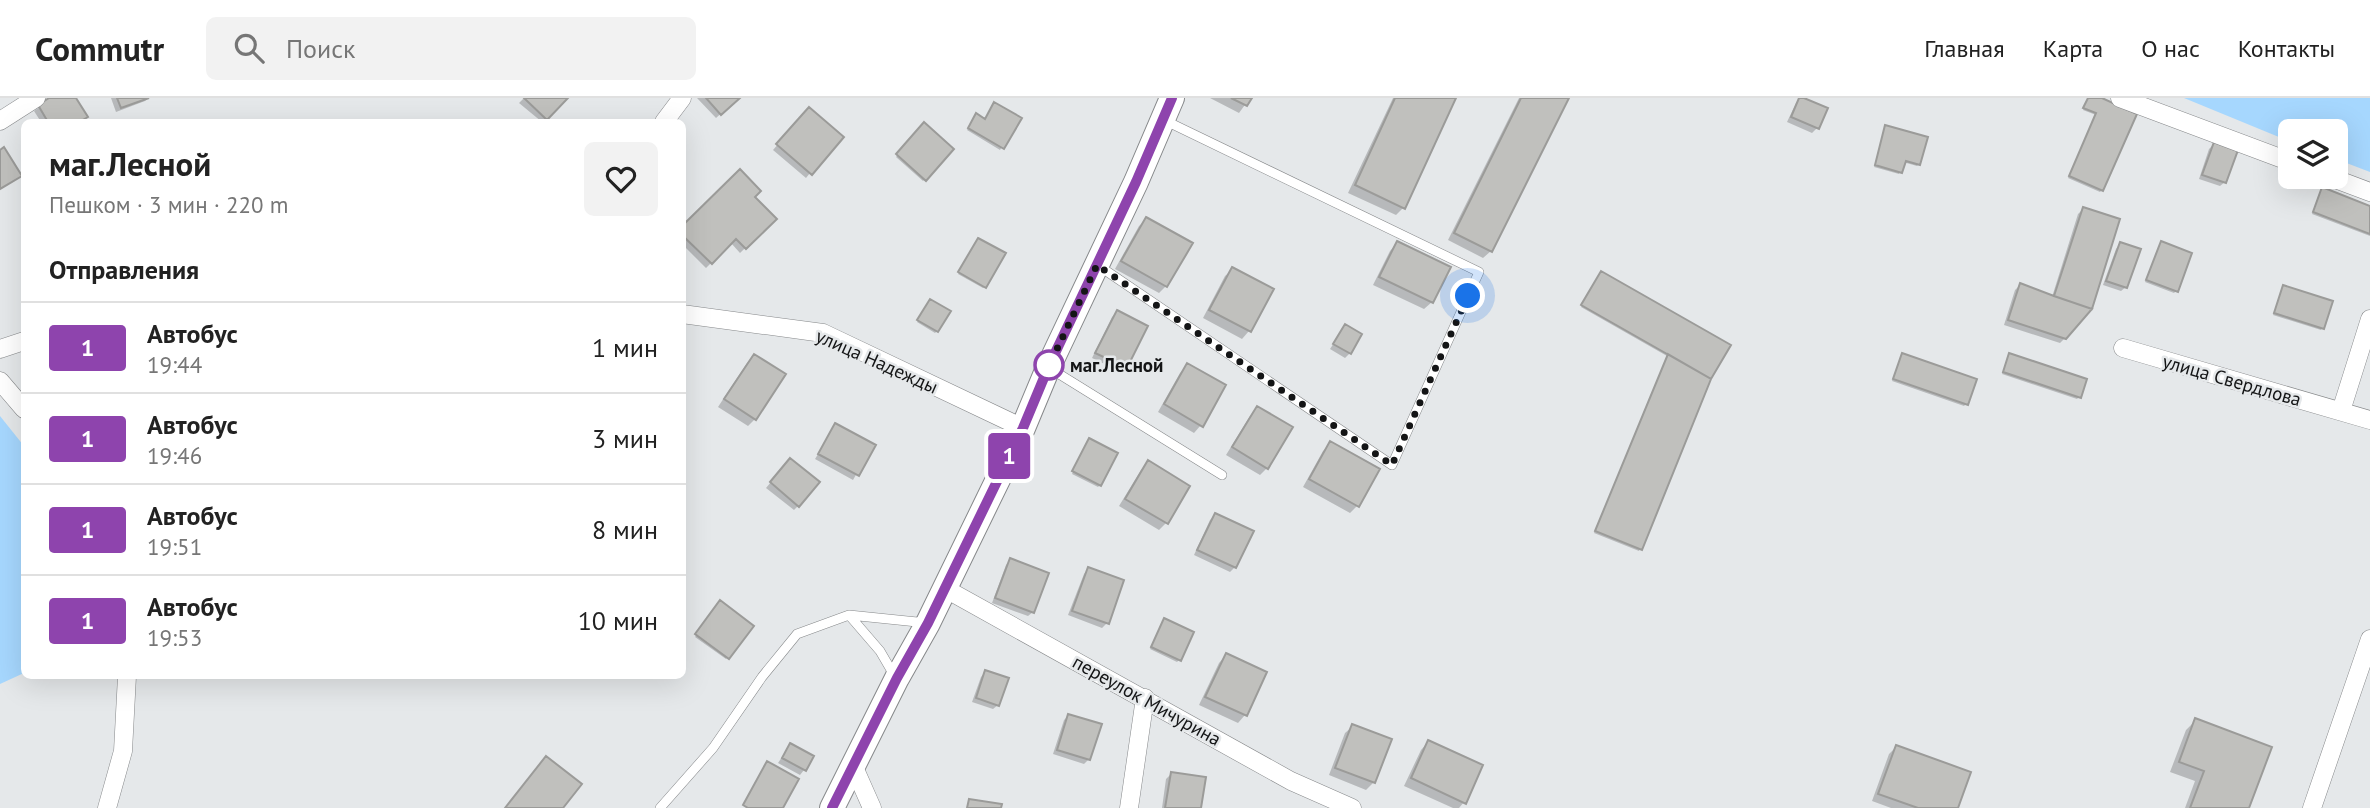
<!DOCTYPE html>
<html lang="ru">
<head>
<meta charset="utf-8">
<style>
  :root { --surface:#fff; --page:#f2f2f2; --text:#222; --muted:#767676; --line:#e0e0e0 }
  body { margin:0; font-family:"PT Sans",sans-serif; background:var(--page); color:var(--text); height:100vh; display:flex; flex-direction:column; font-size:26px; white-space:nowrap }
  * { box-sizing:border-box; margin:0 }
  p { font-size:23px; color:var(--muted) }
  .icon { flex:none; width:38px; height:38px; fill:none; stroke:currentColor; stroke-width:2; stroke-linecap:round; stroke-linejoin:round }
  .map { position:relative; flex:1; overflow:hidden }
  .sheet { position:absolute; left:21px; top:21px; width:665px; height:560px; display:flex; flex-direction:column; background:var(--surface); border-radius:10px; box-shadow:0 7px 28px #0002 }
  .sheet>* { flex:none }
  .badge { padding:0 14px; border-radius:5px; font-size:24px; line-height:46px }
  .buttons { position:absolute; left:2278px; top:21px; display:grid; gap:14px }
  .buttons a { display:grid; place-items:center; width:70px; height:70px; border-radius:10px; background:var(--surface); box-shadow:0 7px 28px #0002; font-size:35px }
  .you { position:absolute; width:35px; height:35px; margin:-18px; border:5px solid #fff; border-radius:50%; background:#1a73e8; box-shadow:0 0 0 10px #1a73e833 }
  .map>.badge { position:absolute; translate:-50% -50%; box-shadow:0 0 0 4px #fff }
  h2 { padding:0 28px; font-size:26px; line-height:63px }
  .round { display:grid; place-items:center; flex:none; width:74px; height:74px; border-radius:10px; background:var(--page) }
  .head { display:flex; align-items:center; justify-content:space-between; height:119px; padding:0 28px }
  h1 { font-size:33px; font-weight:800; line-height:52px }
  ul { padding:0; list-style:none }
  li { display:flex; align-items:center; gap:21px; height:91px; padding:0 28px; border-top:2px solid var(--line) }
  li div { flex:1 }
  li b { display:block; font-size:26px }
  li em { font-style:normal }
  li .badge { min-width:77px; font-weight:700; text-align:center }
  header { display:flex; align-items:center; gap:42px; box-sizing:border-box; height:98px; padding:0 35px; background:var(--surface); border-bottom:2px solid var(--line) }
  header strong { font-size:33px }
  nav { display:flex; gap:38px; margin-inline-start:auto; font-size:24px }
  .search { width:490px; height:63px; background:var(--page); display:flex; align-items:center; gap:18px; box-sizing:border-box; padding:0 24px; border-radius:10px; color:var(--muted); font-size:26px }
  .map>svg:first-child { display:block }
</style>
</head>
<body>
<header>
<strong>Commutr</strong>
<div class="search"><svg class="icon" aria-label="search" viewBox="0 0 24 24"><circle cx="10" cy="10" r="6"/><path d="M15 15l6 6"/></svg>Поиск</div>
<nav><a>Главная</a><a>Карта</a><a>О нас</a><a>Контакты</a></nav>
</header>
<div class="map">
<svg width="2370" height="710" viewBox="0 0 2370 710">
  <rect width="100%" height="100%" fill="#e5e8ea"/>
  <path fill="#a6d7fe" d="M2184,0H2370V74L2336,61V33H2291V44Z
    M0,318L24,348V575L0,586Z"/>
  <path fill="#0003" d="M53,0H74L86,19L79,24H41L34,13Z
    M111,0H148L145,3L116,14Z
    M524,0H566L542,24L519,5Z
    M697,0H738L716,20Z
    M1210,0H1250L1239,15Z
    M1393,0H1454L1403,110L1396,117L1348,95Z
    M1519,0H1567L1491,153L1483,160L1448,142Z
    M1800,0L1826,11L1817,30L1812,35L1787,24L1796,5Z
    M2088,0H2097L2102,92L2100,94L2068,80L2096,17L2083,12Z
    M804,16L810,75L806,80L773,52Z
    M975,19L984,22L1019,21L1000,52L967,32Z
    M924,27L952,51L923,83L896,59Z
    M1886,29L1919,66L1917,68L1903,64L1899,76L1874,69Z
    M2214,46L2225,84L2220,88L2199,81L2209,51Z
    M2321,93L2370,110V138L2312,116Z
    M753,99L775,121L740,155L731,145L706,170L682,146V131Z
    M2083,111L2065,240L2060,245L2004,227L2015,192L2020,187L2052,199L2078,116Z
    M1147,121L1166,188L1159,195L1115,171L1139,128Z
    M977,144L985,189L983,190L958,176Z
    M1397,145L1432,204L1424,211L1373,187L1390,153Z
    M2161,145L2176,193L2174,195L2145,184Z
    M2120,146L2126,189L2121,193L2103,187L2116,151Z
    M1233,171L1271,192L1249,233L1242,241L1203,220L1225,178Z
    M1599,177L1710,280L1639,453L1594,435L1667,258L1581,209Z
    M2283,189L2322,230L2321,232L2273,217Z
    M928,205L937,233L935,235L917,224Z
    M1117,214L1146,229L1126,269L1121,274L1092,260L1112,219Z
    M1345,228L1350,255L1345,260L1330,251Z
    M2009,257L2079,299L2077,301L2002,276Z
    M754,258L755,321L748,328L718,309L747,265Z
    M1901,258L1966,306L1964,308L1892,283Z
    M1187,268L1201,327L1194,335L1158,314L1180,275Z
    M1257,310L1267,370L1260,377L1226,357L1250,318Z
    M836,327L873,347L853,382L815,361Z
    M1088,344L1100,387L1098,389L1072,376Z
    M1331,346L1357,408L1350,415L1303,389L1323,353Z
    M1148,365L1166,425L1159,432L1119,408L1141,372Z
    M785,367L798,408L794,412L766,390Z
    M1215,417L1235,469L1230,474L1194,457L1210,422Z
    M1010,462L1033,514L1028,518L992,505L1006,467Z
    M1088,471L1107,525L1102,530L1068,517L1084,476Z
    M721,505L751,528L726,561L695,539Z
    M1163,524L1179,562L1177,564L1150,551Z
    M1226,557L1265,575L1245,617L1238,625L1199,607L1219,565Z
    M985,574L998,607L993,611L972,604L981,579Z
    M1069,617L1089,661L1084,666L1053,656L1064,622Z
    M2196,622L2248,710H2185L2195,683L2170,674L2186,632Z
    M1353,628L1374,684L1366,692L1329,677L1345,635Z
    M1428,644L1464,704L1459,710H1453L1404,688L1421,652Z
    M790,647L804,672L800,677L778,665Z
    M1896,649L1956,710H1891L1872,703L1889,656Z
    M1171,676L1200,710H1162L1166,681Z"/>
  <path fill="#c0c0bd" stroke="#9b9b99" stroke-width="2" d="M49,0H76L88,19L79,24H48L38,7Z
    M117,0H149L121,10Z
    M524,0H568L547,22Z
    M706,0H740L721,17Z
    M1231,0H1252L1247,8Z
    M1395,0H1456L1405,111L1355,87Z
    M1521,0H1569L1492,154L1454,135Z
    M1799,0H1804L1828,10L1819,31L1791,19Z
    M2088,0H2102L2137,16L2103,93L2069,78L2096,15L2083,10Z
    M994,4L1022,20L1004,51L968,30L976,15L985,21Z
    M809,9L844,39L812,77L776,46Z
    M924,24L954,51L926,83L896,56Z
    M1885,27L1928,39L1920,67L1906,63L1902,75L1875,67Z
    M2214,44L2238,52L2226,85L2202,77Z
    M4,49L22,78L0,91V52Z
    M740,71L761,93L755,99L777,121L746,151L736,141L712,166L682,137V128Z
    M2322,89L2370,108V136L2313,114Z
    M2083,109L2120,121L2092,211L2054,198Z
    M1146,119L1193,145L1167,189L1121,163Z
    M978,140L1006,155L986,190L958,174Z
    M1397,143L1451,169L1433,205L1379,179Z
    M2161,143L2192,155L2178,194L2146,182Z
    M2120,144L2141,151L2127,190L2106,183Z
    M1232,169L1274,191L1251,234L1209,212Z
    M1601,173L1731,247L1711,281L1581,207Z
    M2020,185L2054,198L2092,211L2066,241L2008,222Z
    M2283,187L2333,203L2324,231L2274,215Z
    M930,201L951,213L938,234L917,222Z
    M1117,212L1148,228L1127,270L1095,255Z
    M1345,226L1362,236L1351,256L1333,246Z
    M1902,255L1977,281L1968,307L1893,281Z
    M2009,255L2087,281L2081,300L2003,274Z
    M754,256L786,276L756,322L724,301Z
    M1668,256L1711,281L1642,452L1595,433Z
    M1187,265L1226,287L1203,329L1164,306Z
    M1257,308L1293,329L1268,371L1232,349Z
    M835,325L876,347L859,378L818,356Z
    M1089,340L1118,355L1101,388L1072,373Z
    M1330,343L1380,371L1359,409L1309,381Z
    M790,360L820,384L799,409L770,384Z
    M1148,362L1190,388L1168,426L1125,401Z
    M1215,415L1254,433L1236,470L1197,452Z
    M1010,460L1049,475L1034,515L995,500Z
    M1088,469L1124,482L1109,526L1072,513Z
    M720,502L754,528L729,561L695,536Z
    M1164,520L1194,534L1181,563L1151,549Z
    M1226,555L1267,574L1247,618L1205,599Z
    M985,572L1009,580L999,608L976,600Z
    M1068,616L1102,626L1090,662L1057,652Z
    M2195,620L2272,649L2249,710H2190L2204,673L2179,664Z
    M1352,626L1392,641L1375,685L1335,670Z
    M1428,642L1483,667L1466,706L1411,680Z
    M790,645L814,658L806,673L782,660Z
    M1896,647L1971,674L1958,710H1918L1878,696Z
    M546,658L582,686L563,710H505Z
    M767,663L799,681L783,710H748L743,707Z
    M1171,674L1206,679L1201,710H1165Z
    M969,701L1002,706L1001,710H967Z"/>
  <g fill="none" stroke-linecap="round" stroke-linejoin="round">
    <defs>
      <path id="lane" d="M1099,168L1392,367L1479,174L1166,23
        M1051,271L1222,377
        M849,517L880,553L894,577
        M660,710L713,650L762,579L797,536L849,517L927,525"/>
      <path id="street" d="M2120,0L2291,64
        M0,23L36,0
        M664,24L682,0
        M2330,79L2370,94
        M682,216L823,235L1023,330
        M2123,250L2370,322
        M0,251L24,243
        M0,283L24,311
        M2341,313L2370,221
        M944,490L1291,683L1352,710
        M853,667L872,710
        M107,710L123,653L127,578
        M1129,710L1145,600
        M2312,710L2370,541"/>
      <path id="secondary" d="M832,710L897,580L928,525L1023,330L1048,270L1136,84L1172,0"/>
    </defs>
    <use href="#lane" stroke="#86888a" stroke-width="10"/>
    <use href="#street" stroke="#86888a" stroke-width="19"/>
    <use href="#secondary" stroke="#86888a" stroke-width="26"/>
    <use href="#lane" stroke="#fff" stroke-width="9"/>
    <use href="#street" stroke="#fff" stroke-width="18"/>
    <use href="#secondary" stroke="#fff" stroke-width="24"/>
  </g>
  <g fill="none" stroke-linecap="round" stroke-linejoin="round">
    <defs>
      <path id="line" d="M832,710L897,580L928,525L1023,330L1048,270L1136,84L1172,0"/>
    </defs>
    <use href="#line" stroke="#fff" stroke-width="16"/>
    <use href="#line" stroke="#8e44ad" stroke-width="10"/>
    <path stroke="#141516" stroke-width="7" stroke-dasharray="0 12.6" d="M1049,267L1048,270L1097,167L1392,367L1468,198"/>
  </g>
  <circle fill="#fff" stroke="#8e44ad" stroke-width="3.5" cx="1049" cy="267" r="14"/>
  <g text-anchor="middle" stroke-width="5" stroke-linejoin="round" paint-order="stroke">
    <g font-size="19" fill="#141516" stroke="#e5e8ea">
      <text transform="translate(877 263) rotate(24)" y="7">улица Надежды</text>
      <text transform="translate(2232 282) rotate(16)" y="7">улица Свердлова</text>
      <text transform="translate(1147 602) rotate(29)" y="7">переулок Мичурина</text>
    </g>
    <g font-size="19" font-weight="bold" fill="#141516" stroke="#e5e8ea" text-anchor="start">
      <text x="1070" y="274">маг.Лесной</text>
    </g>
  </g>
</svg>
<div class="buttons">
<a><svg class="icon" aria-label="layers" viewBox="0 0 24 24"><path d="M12 4l9 5-9 5-9-5zM3 14l9 5 9-5"/></svg></a>
</div>
<div class="you" style="left:1468px;top:198px"></div>
<b class="badge" style="left:1009px;top:358px;background:#8e44ad;color:#fff">1</b>
<section class="sheet">
<div class="head"><div><h1>маг.Лесной</h1><p>Пешком · 3 мин · 220 m</p></div><a class="round"><svg class="icon" aria-label="heart" viewBox="0 0 24 24"><path d="M12 20l-8-8c-3-5 5-10 8-4 3-6 11-1 8 4z"/></svg></a></div>
<h2>Отправления</h2>
<ul>
<li><span class="badge" style="background:#8e44ad;color:#fff">1</span><div><b>Автобус</b><p>19:44</p></div><em>1 мин</em></li>
<li><span class="badge" style="background:#8e44ad;color:#fff">1</span><div><b>Автобус</b><p>19:46</p></div><em>3 мин</em></li>
<li><span class="badge" style="background:#8e44ad;color:#fff">1</span><div><b>Автобус</b><p>19:51</p></div><em>8 мин</em></li>
<li><span class="badge" style="background:#8e44ad;color:#fff">1</span><div><b>Автобус</b><p>19:53</p></div><em>10 мин</em></li>
</ul>
</section>
</div>
</body>
</html>
